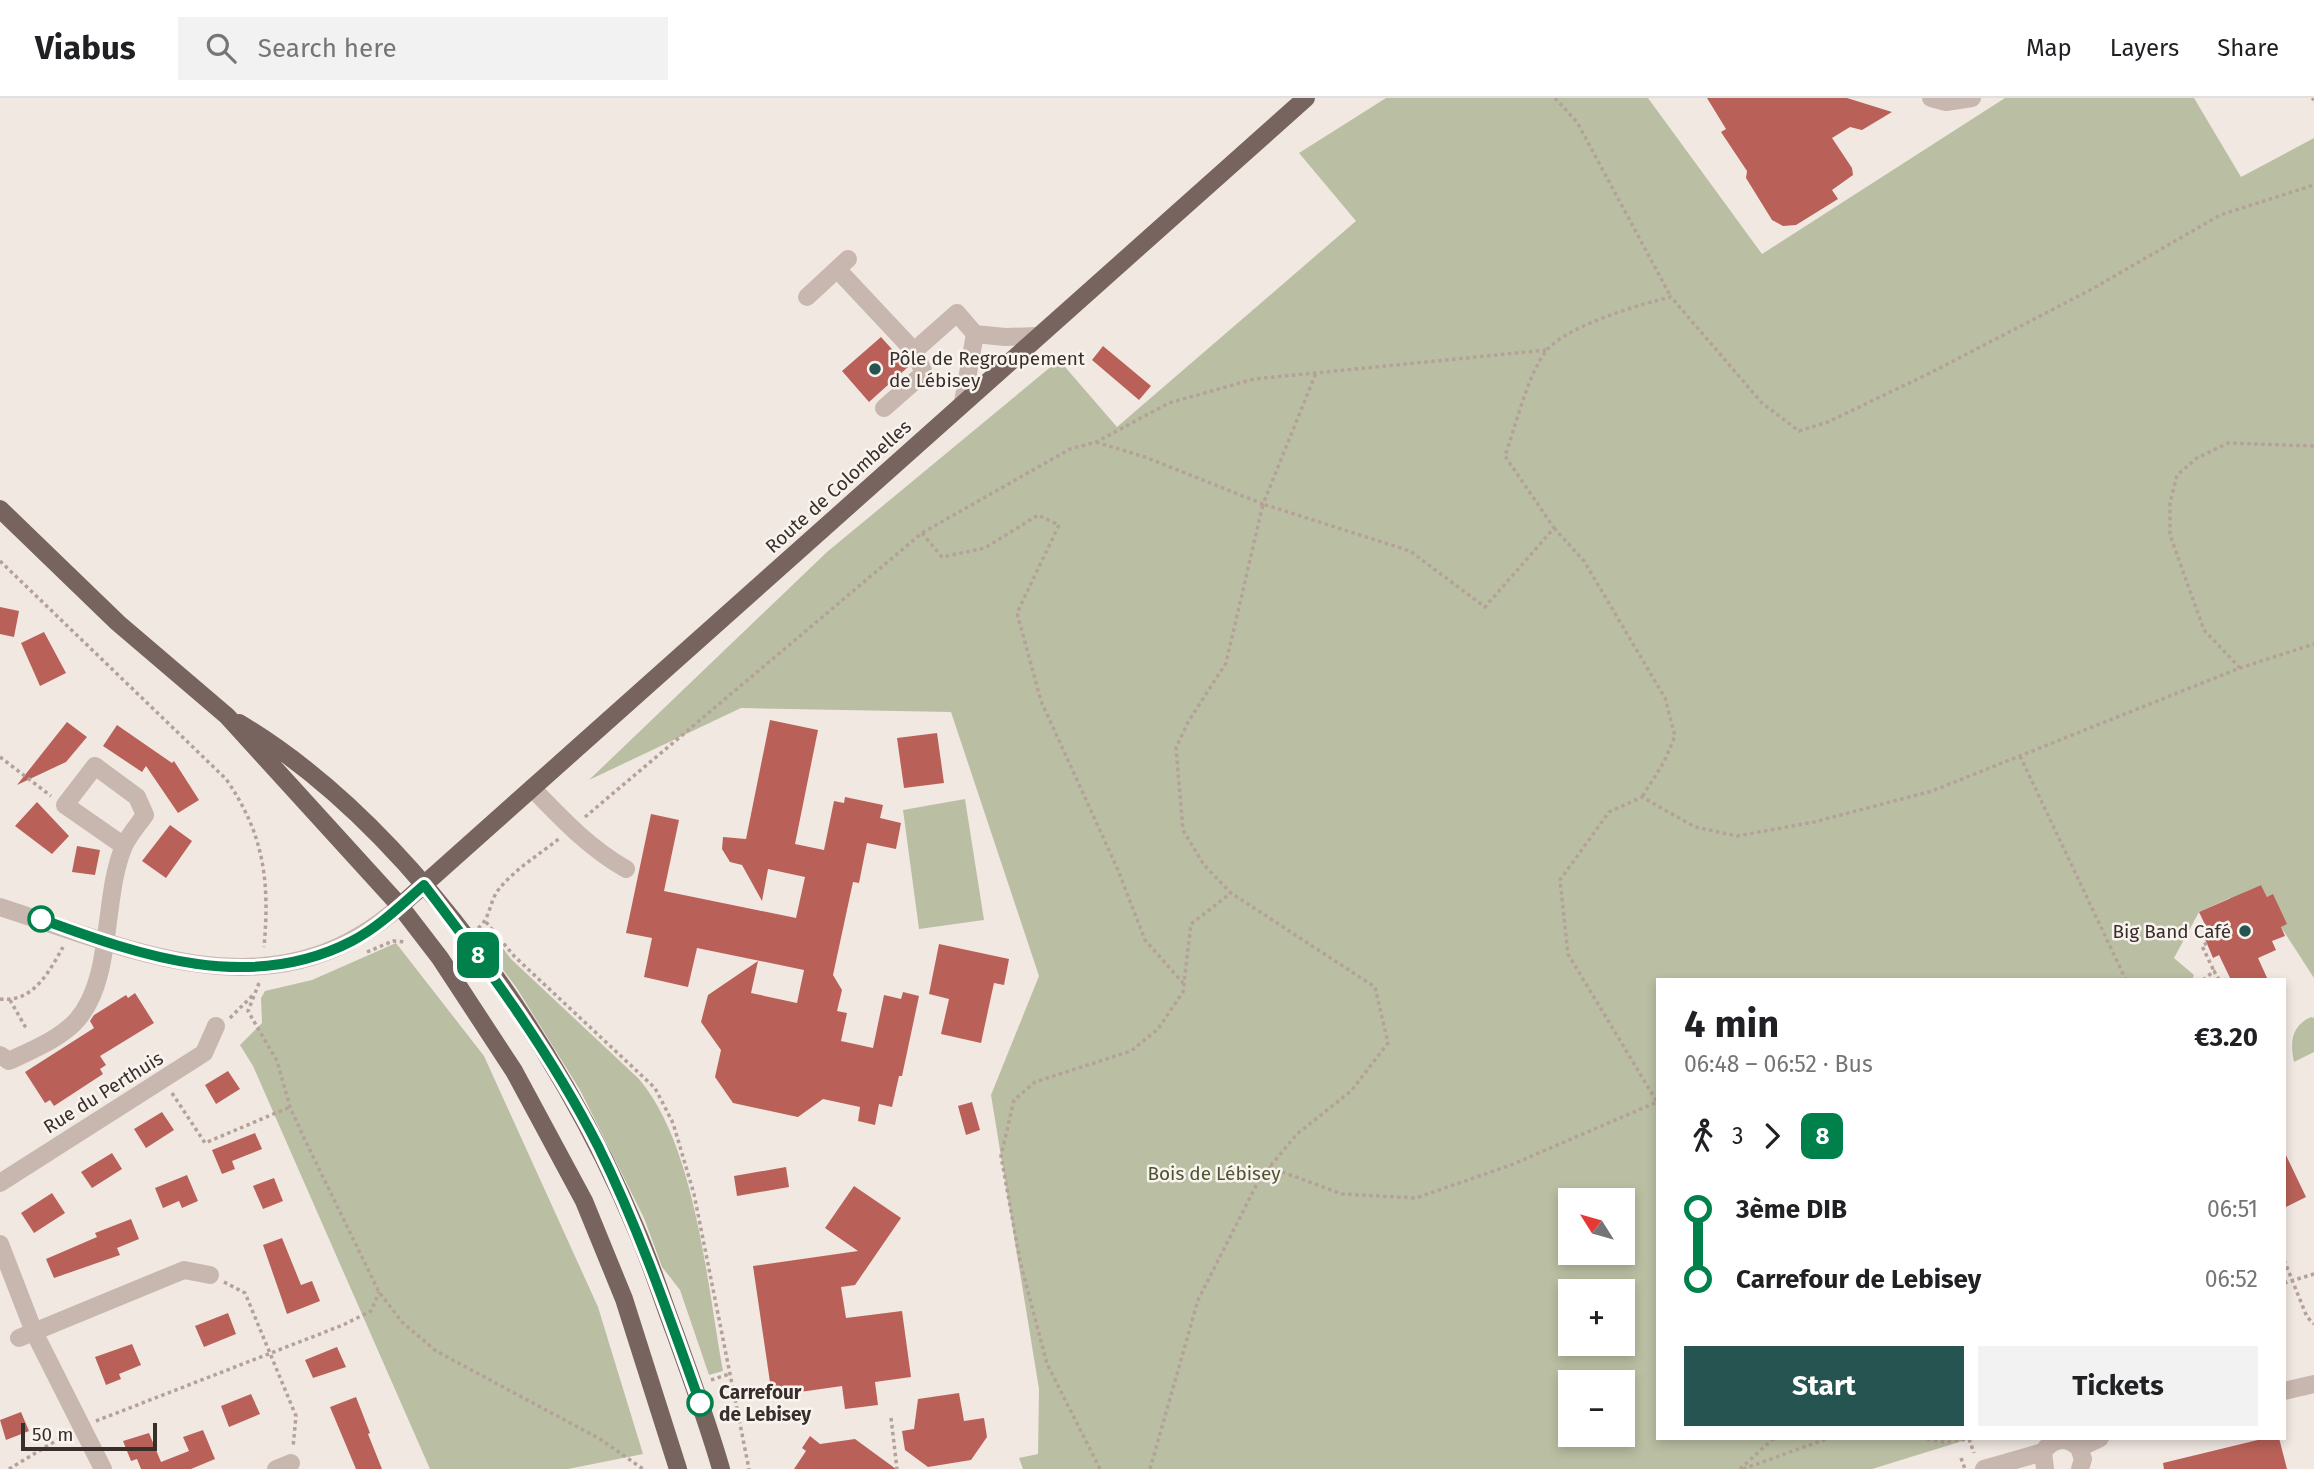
<!DOCTYPE html>
<html lang="en">
<head>
<meta charset="utf-8">
<style>
  :root { --surface:#fff; --page:#f2f2f2; --text:#202124; --muted:#757577; --line:#e0e0e0; --accent:#265551 }
  body { margin:0; font-family:"Fira Sans",sans-serif; background:var(--page); color:var(--text); height:100vh; display:flex; flex-direction:column; font-size:26px; white-space:nowrap }
  * { box-sizing:border-box; margin:0 }
  p { font-size:23px; color:var(--muted) }
  .icon { flex:none; width:38px; height:38px; fill:none; stroke:currentColor; stroke-width:2; stroke-linecap:round; stroke-linejoin:round }
  .map { position:relative; flex:1; overflow:hidden }
  .panel { position:absolute; left:1656px; top:880px; width:630px; height:462px; display:flex; flex-direction:column; background:var(--surface); border-radius:0px; box-shadow:0 4px 10px #0003 }
  .panel>* { flex:none }
  .badge { padding:0 14px; border-radius:10px; font-size:24px; line-height:46px }
  .needle { width:46px; rotate:307deg }
  .fabs { position:absolute; left:1558px; top:1090px; display:grid; gap:14px }
  .fabs a { display:grid; place-items:center; width:77px; height:77px; border-radius:0px; background:var(--surface); box-shadow:0 4px 10px #0003; font-size:35px }
  .scale { position:absolute; left:21px; bottom:18px; width:136px; box-sizing:border-box; padding-left:7px; border:4px solid #382e2c; border-top:0; font-size:19px; line-height:24px; white-space:nowrap; color:#382e2c; -webkit-text-stroke:5px #f9f3ee; paint-order:stroke }
  .map>.badge { position:absolute; translate:-50% -50%; box-shadow:0 0 0 4px #fff }
  .legs { display:flex; align-items:center; gap:10px; height:77px; padding:0 28px; font-size:23px }
  .legs p { margin-inline-start:auto }
  .overview { display:flex; align-items:center; justify-content:space-between; height:119px; padding:0 28px }
  h1 { font-size:38px; font-weight:700; line-height:52px }
  .cta { display:flex; gap:14px; margin-top:auto; padding:14px 28px }
  .cta a { flex:1; height:80px; border-radius:0px; background:var(--accent); color:#fff; font-size:28px; font-weight:700; line-height:80px; text-align:center }
  .cta a+a { background:var(--page); color:var(--text) }
  ul { padding:0 28px; list-style:none }
  li { display:flex; align-items:center; gap:24px; height:70px; font-size:26px }
  li i { display:grid; place-items:center; width:10px; height:100%; margin:0 9px; background:currentColor }
  li i::after { content:''; width:18px; height:18px; margin:-9px; border:5px solid; border-radius:50%; background:var(--surface) }
  li p { margin-inline-start:auto }
  li:first-child i { background:linear-gradient(#0000 50%,currentColor 0) }
  li:last-child i { background:linear-gradient(currentColor 50%,#0000 0) }
  header { display:flex; align-items:center; gap:42px; box-sizing:border-box; height:98px; padding:0 35px; background:var(--surface); border-bottom:2px solid var(--line) }
  header strong { font-size:33px }
  nav { display:flex; gap:38px; margin-inline-start:auto; font-size:24px }
  .search { width:490px; height:63px; background:var(--page); display:flex; align-items:center; gap:18px; box-sizing:border-box; padding:0 24px; border-radius:0px; color:var(--muted); font-size:26px }
  .map>svg:first-child { display:block }
</style>
</head>
<body>
<header>
<strong>Viabus</strong>
<div class="search"><svg class="icon" aria-label="search" viewBox="0 0 24 24"><circle cx="10" cy="10" r="6"/><path d="M15 15l6 6"/></svg>Search here</div>
<nav><a>Map</a><a>Layers</a><a>Share</a></nav>
</header>
<div class="map">
<svg width="2314" height="1371" viewBox="0 0 2314 1371">
  <rect width="100%" height="100%" fill="#f1e8e2"/>
  <path fill="#babfa3" fill-rule="evenodd" d="M1386,0H1648L1762,156L2005,0H2194L2241,79L2314,40V880L2281,829L2286,825L2273,797L2267,799L2261,787L2243,795L2233,806L2230,800L2199,814L2174,860L2194,877L2192,882H1657V1340L1969,1341L1872,1371H1023L1019,1360L1038,1356L1039,1291L991,997L1039,878L951,614L741,610L589,682L827,454L1059,262L1117,329L1356,123L1299,55ZM1570,1102H1622V1155H1570ZM1570,1194H1622V1246H1570ZM1570,1284H1622V1337H1570Z
    M965,701L984,822L919,831L903,712Z
    M489,831L511,861L639,981C696,1048 707,1187 723,1273L709,1277L680,1192L662,1169L644,1120L580,992L516,889L478,839Z
    M396,845L484,958L598,1209L643,1356L568,1371H430L253,968L240,947L262,925L261,900L265,893L312,882Z
    M2311,919L2314,920V954L2294,964C2290,944 2291,928 2311,919Z"/>
  <path fill="#b96159" d="M1707,0H1847L1892,14L1862,32L1850,29L1832,40L1852,70L1853,77L1832,92L1838,101L1796,127L1783,128L1772,122L1746,80L1747,73L1721,34L1726,31Z
    M881,239L908,269L869,304L842,273Z
    M1103,248L1151,288L1139,302L1092,262Z
    M0,509L19,513L14,539L0,536Z
    M44,534L66,575L40,588L21,545Z
    M770,622L818,632L795,746L824,752L834,703L844,705L845,699L883,707L880,720L901,725L896,751L867,745L859,785L853,784L833,877L842,892L837,913L847,915L841,943L873,950L884,897L901,901L903,894L919,898L902,978H899L892,1009L879,1006L875,1027L858,1023L860,1009L823,1001L798,1019L733,1005L715,979L721,952L701,924L708,897L758,863L751,895L797,905L804,872L697,850L688,889L644,879L652,840L626,835L651,716L679,722L664,793L796,820L805,779L768,771L762,803L742,767L730,764L722,751L723,739L746,741Z
    M67,624L87,639L66,664L17,687Z
    M117,627L172,665L174,663L199,702L178,715L146,668L142,674L103,648Z
    M937,635L944,685L904,690L897,640Z
    M37,704L69,738L52,756L15,728Z
    M170,727L192,743L166,780L142,763Z
    M77,748L100,752L95,777L72,774Z
    M2261,787L2267,799L2273,796L2287,826L2281,829L2285,838L2272,843L2276,852L2258,860L2268,882H2231L2219,857L2213,860L2205,841L2211,839L2199,814Z
    M939,846L1009,861L1004,887L994,885L981,945L941,936L949,901L929,896Z
    M135,895L154,925L100,958L106,967L100,971L103,976L54,1008L50,1002L45,1005L25,974L94,930L90,923L94,917L126,897L128,900Z
    M228,973L240,991L216,1006L205,987Z
    M972,1004L980,1032L966,1037L958,1008Z
    M162,1014L174,1032L146,1050L134,1031Z
    M255,1035L262,1051L232,1063L235,1071L222,1076L212,1052Z
    M2284,1053L2306,1099L2284,1110Z
    M112,1055L122,1071L92,1090L81,1074Z
    M786,1069L789,1089L737,1098L734,1078Z
    M187,1077L198,1103L182,1110L179,1103L163,1110L155,1090Z
    M274,1080L283,1103L263,1111L253,1088Z
    M854,1088L901,1120L855,1187L841,1189L846,1220L902,1213L911,1279L875,1284L878,1307L845,1311L842,1288L772,1298L753,1168L858,1153L825,1130Z
    M52,1095L65,1115L34,1135L21,1115Z
    M131,1121L139,1141L117,1150L120,1157L54,1180L46,1161L97,1139L95,1135Z
    M282,1140L301,1187L312,1183L320,1203L287,1216L263,1147Z
    M228,1215L236,1236L204,1249L195,1228Z
    M132,1246L141,1267L119,1276L121,1281L106,1287L95,1259Z
    M337,1249L346,1269L313,1280L305,1262Z
    M959,1295L964,1323L984,1320L987,1339L971,1362L928,1369L905,1352L902,1333L914,1331L918,1301Z
    M251,1296L260,1316L229,1329L221,1308Z
    M356,1299L370,1335L368,1336L382,1371H356L330,1309Z
    M21,1314L29,1333L6,1342L0,1322Z
    M203,1332L215,1361L191,1371H141L137,1361L131,1363L123,1343L149,1335L161,1364L189,1353L183,1339Z
    M810,1338L820,1346L855,1341L896,1371H794L806,1353L802,1350Z
    M2266,1340H2279L2287,1371H2164L2163,1365Z"/>
  <g fill="none" stroke-linecap="round" stroke-linejoin="round">
    <path stroke="#b4a199" stroke-width="3.5" stroke-dasharray="3.5 3.5" stroke-linecap="butt" d="M1555,0L1577,24L1671,199
      M2312,0L2314,2
      M1096,344L1145,359L1263,406L1316,275
      M1554,430L1584,463L1665,600L1675,638L1664,664L1642,699
      M922,435L942,459L985,450L1038,417L1059,427L1017,515L1041,603L1118,772L1145,842L1183,885
      M0,463L226,681C264,736 270,783 264,849
      M2240,570L2204,532L2170,437V405L2177,377L2197,360L2228,345L2314,348
      M2020,658L2126,882
      M0,659L51,698
      M585,719L922,435L1070,351L1096,344L1169,305L1254,281L1547,252
      M486,824L514,858L655,990L673,1025L694,1096L749,1371
      M478,830C491,820 489,803 499,791C515,771 540,756 560,740
      M2207,845L2202,848L2214,873
      M367,854L393,843L406,844
      M2203,882L2214,873L2219,882
      M259,885L248,913L277,963L290,1009L304,1040L379,1194L402,1224L436,1253L600,1341L643,1371
      M0,901C33,905 49,874 63,849
      M10,902L26,930
      M230,920L254,896
      M172,995L205,1045L290,1009
      M1269,1069L1342,1096L1416,1100L1511,1067L1657,1004L1568,856L1560,782L1609,714L1642,699L1695,729L1737,738L1814,724L1932,693L2240,570L2314,546
      M2284,1162L2307,1219L2314,1226
      M224,1184L245,1195L296,1318L293,1349
      M2284,1185L2314,1176
      M711,1282L729,1276
      M891,1320L897,1371
      M96,1323L343,1227L371,1213L379,1194
      M1920,1340L1944,1344L1969,1341
      M1969,1341L1974,1355
      M1961,1360L1965,1371
      M9,1371L67,1336
      M1100,1371L1047,1266L1020,1163L1001,1058L1014,1002L1035,984L1131,953L1158,931L1183,894L1191,826L1231,795
      M1150,1371L1198,1202L1260,1080L1297,1036L1351,993L1388,945L1375,889L1231,795L1204,767L1183,732L1176,650L1188,624L1226,565L1263,406L1410,453L1485,509L1554,430L1505,358C1515,330 1528,275 1547,252C1567,228 1640,206 1671,199L1762,305L1799,333L1828,324L1932,274L2092,191L2220,117L2314,87
      M1740,1371L1774,1340
      M1743,1371L1829,1340"/>
    <path stroke="#c8b7af" stroke-width="18" d="M1931,0L1946,4L1972,0
      M837,171L914,253L924,275L884,310
      M807,199L848,161
      M914,253L957,215L975,236L1005,239L1038,238
      M963,304L975,236
      M532,690C561,720 589,750 626,771
      M0,809C137,853 274,919 400,808
      M0,957L9,963C32,952 60,941 77,922C114,880 102,799 124,748C129,737 138,727 145,717L137,699L95,668L65,707L124,748
      M0,1085L204,955L216,928
      M0,1146L34,1234L103,1371
      M19,1240L184,1172L210,1177
      M2284,1293L2314,1286
      M2079,1350L2100,1340
      M276,1371L291,1365
      M1984,1371L2043,1354
      M2045,1371L2043,1354C2053,1340 2066,1338 2079,1350L2083,1361L2080,1371"/>
    <path stroke="#78645f" stroke-width="18" d="M0,411L118,525L227,618L400,808L440,860L514,973L584,1103L624,1201L678,1371
      M239,625C410,727 560,949 636,1131C651,1165 662,1201 675,1235C691,1280 708,1325 721,1371
      M400,808L1306,0"/>
  </g>
  <g fill="none" stroke-linecap="round" stroke-linejoin="round">
    <defs>
      <path id="line-1" d="M41,821C141,858 250,896 352,843C379,829 401,807 424,787C488,870 550,954 598,1048C639,1131 669,1218 700,1305"/>
    </defs>
    <use href="#line-1" stroke="#fff" stroke-width="16"/>
    <use href="#line-1" stroke="#00804b" stroke-width="10"/>
  </g>
  <g fill="#265551" stroke="#f9f3ee" stroke-width="2.5">
    <circle cx="875" cy="271" r="7"/>
    <circle cx="2245" cy="833" r="7"/>
  </g>
  <g fill="#fff" stroke="#00804b" stroke-width="3.5">
    <circle cx="41" cy="821" r="12"/>
    <circle cx="700" cy="1305" r="12"/>
  </g>
  <g text-anchor="middle" stroke-width="5" stroke-linejoin="round" paint-order="stroke">
    <g font-size="19" fill="#382e2c" stroke="#f9f3ee" text-anchor="start">
      <text x="889" y="267">Pôle de Regroupement<tspan x="889" dy="22">de Lébisey</tspan></text>
      <text x="2231" y="840" text-anchor="end">Big Band Café</text>
    </g>
    <g font-size="19" fill="#382e2c" stroke="#f9f3ee">
      <text transform="translate(838 388) rotate(-42)" y="7">Route de Colombelles</text>
      <text transform="translate(103 994) rotate(-32)" y="7">Rue du Perthuis</text>
    </g>
    <g font-size="19" fill="#4d5433" stroke="#f9f3ee">
      <text x="1214" y="1082">Bois de Lébisey</text>
    </g>
    <g font-size="19" font-weight="bold" fill="#382e2c" stroke="#f9f3ee" text-anchor="start">
      <text x="719" y="1301">Carrefour<tspan x="719" dy="22">de Lebisey</tspan></text>
    </g>
  </g>
</svg>
<div class="fabs">
<a><svg class="needle" viewBox="-14 -14 28 28"><path d="M0-13l5 13h-10z" fill="#e53935"/><path d="M0 13l5-13h-10z" fill="#757577"/></svg></a>
<a>+</a>
<a>−</a>
</div>
<div class="scale">50 m</div>
<b class="badge" style="left:478px;top:857px;background:#00804b;color:#fff">8</b>
<section class="panel">
<div class="overview"><div><h1>4 min</h1><p>06:48 – 06:52 · Bus</p></div><b>€3.20</b></div>
<div class="legs"><svg class="icon" aria-label="walk" viewBox="0 0 24 24"><circle cx="13" cy="4" r="2"/><path d="M13 8l-2 6 4 7M11 14l-3 7M7 12l3-4h3l4 4"/></svg>3<svg class="icon" aria-label="forward" viewBox="0 0 24 24"><path d="M9 5l7 7-7 7"/></svg><b class="badge" style="background:#00804b;color:#fff">8</b></div>
<ul>
<li><i style="color:#00804b"></i><b>3ème DIB</b><p>06:51</p></li>
<li><i style="color:#00804b"></i><b>Carrefour de Lebisey</b><p>06:52</p></li>
</ul>
<div class="cta"><a>Start</a><a>Tickets</a></div>
</section>
</div>
</body>
</html>
